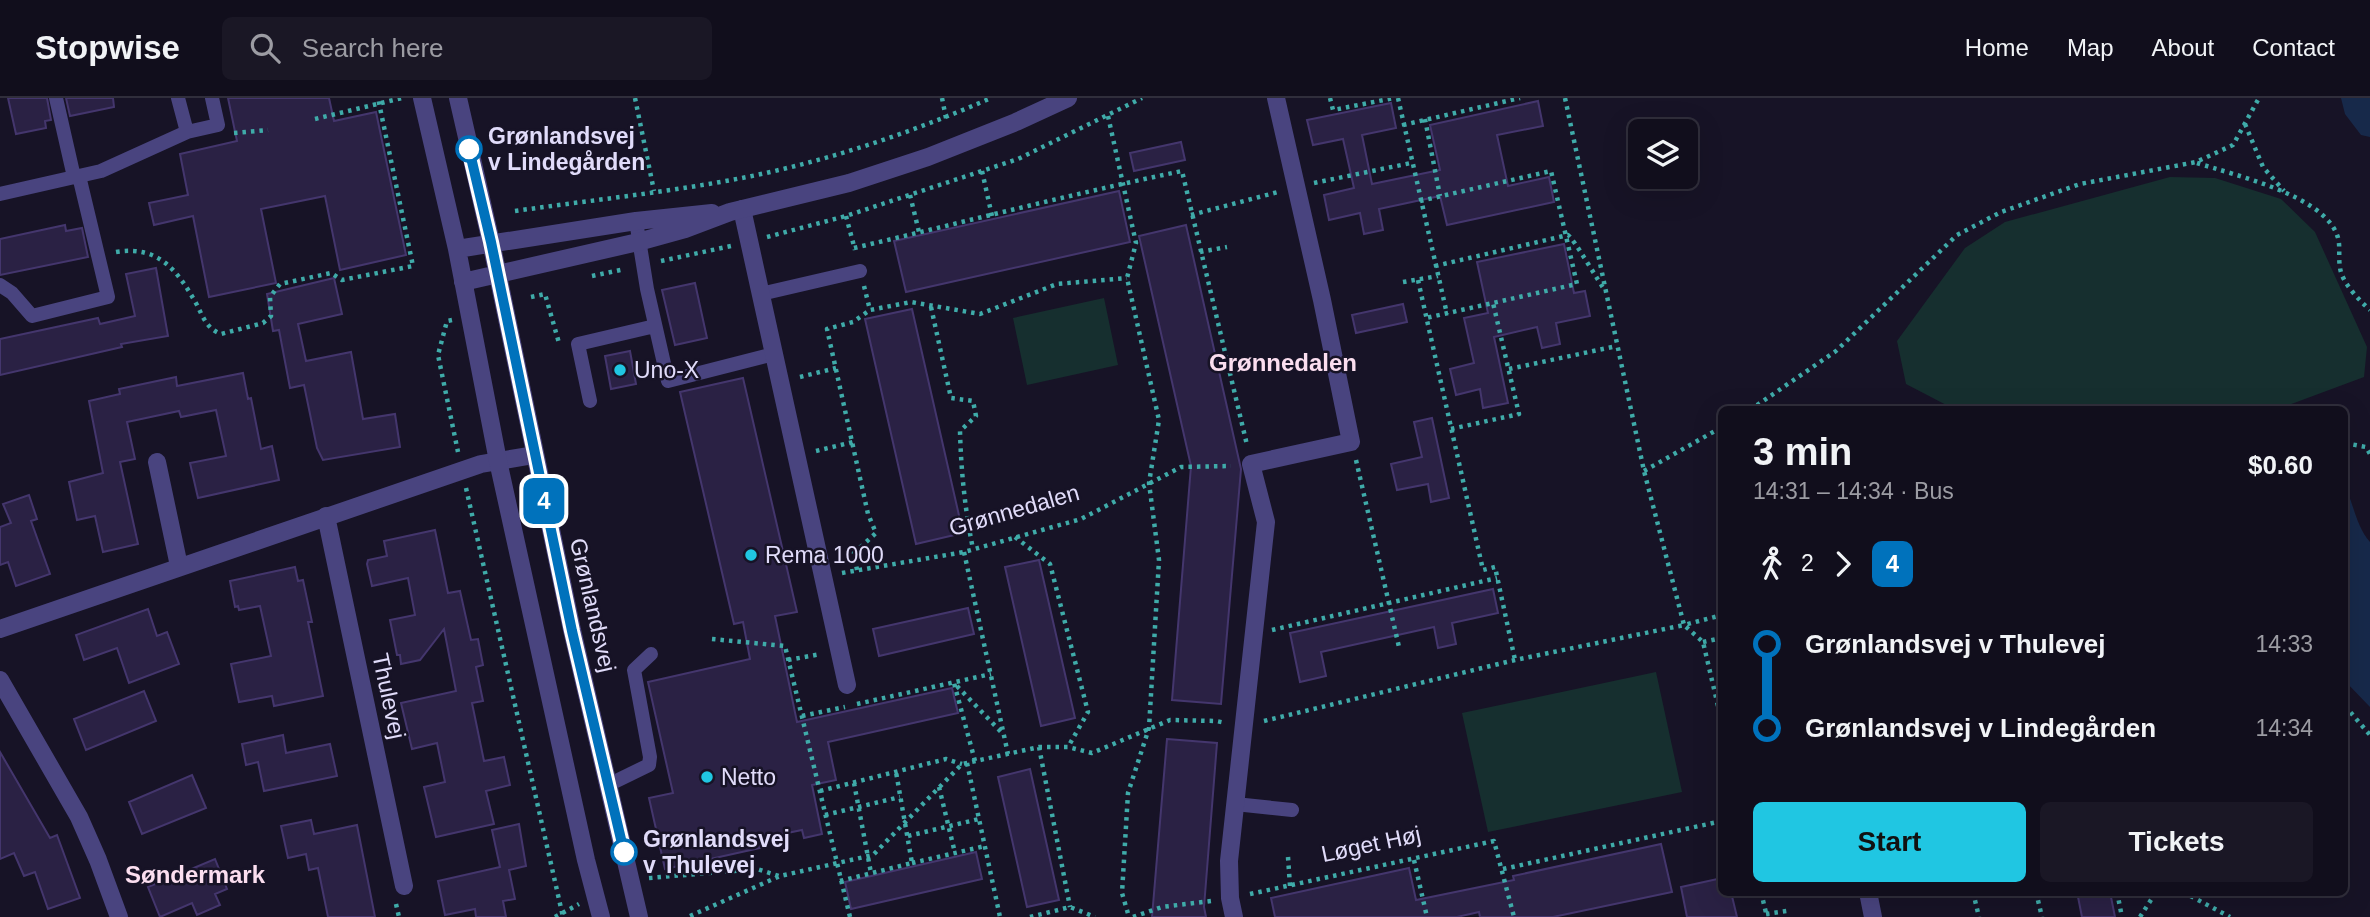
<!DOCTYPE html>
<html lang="en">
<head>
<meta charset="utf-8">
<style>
  :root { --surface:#110e1c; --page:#1a1725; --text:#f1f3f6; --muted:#9c9ca3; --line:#302e3b; --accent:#20c6e2 }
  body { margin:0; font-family:Arial,sans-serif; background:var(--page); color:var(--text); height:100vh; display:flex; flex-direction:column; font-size:26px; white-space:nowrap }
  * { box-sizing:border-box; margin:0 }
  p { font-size:23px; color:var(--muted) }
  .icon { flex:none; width:38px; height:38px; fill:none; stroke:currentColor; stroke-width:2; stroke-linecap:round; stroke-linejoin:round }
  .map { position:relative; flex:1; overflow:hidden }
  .details { position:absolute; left:1718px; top:308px; width:630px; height:490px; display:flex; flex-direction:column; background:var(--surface); border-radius:10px; box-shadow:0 7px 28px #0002,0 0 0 2px var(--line) }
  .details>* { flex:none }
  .badge { padding:0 14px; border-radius:10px; font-size:24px; line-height:46px }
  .controls { position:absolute; left:1628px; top:21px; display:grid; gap:14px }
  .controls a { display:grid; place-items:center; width:70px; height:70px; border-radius:10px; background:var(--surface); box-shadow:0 7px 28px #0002,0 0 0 2px var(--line); font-size:35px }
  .map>.badge { position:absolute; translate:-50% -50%; box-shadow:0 0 0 4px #fff }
  .legs { display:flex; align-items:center; gap:10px; height:77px; padding:0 35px; font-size:23px }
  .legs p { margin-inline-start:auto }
  .summary { display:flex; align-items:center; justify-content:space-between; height:119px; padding:0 35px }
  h1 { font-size:38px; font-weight:700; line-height:52px }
  .action { display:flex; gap:14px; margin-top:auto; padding:14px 35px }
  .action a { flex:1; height:80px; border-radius:10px; background:var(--accent); color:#111; font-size:28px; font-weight:700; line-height:80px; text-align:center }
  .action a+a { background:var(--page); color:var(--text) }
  ul { padding:0 35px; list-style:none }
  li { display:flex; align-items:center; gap:24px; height:84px; font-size:26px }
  li i { display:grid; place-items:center; width:10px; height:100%; margin:0 9px; background:currentColor }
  li i::after { content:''; width:18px; height:18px; margin:-9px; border:5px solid; border-radius:50%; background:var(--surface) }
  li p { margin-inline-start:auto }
  li:first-child i { background:linear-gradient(#0000 50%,currentColor 0) }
  li:last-child i { background:linear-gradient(currentColor 50%,#0000 0) }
  header { display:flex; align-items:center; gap:42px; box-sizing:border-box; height:98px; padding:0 35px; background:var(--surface); border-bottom:2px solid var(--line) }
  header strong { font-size:33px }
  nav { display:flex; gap:38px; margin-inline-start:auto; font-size:24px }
  .search { width:490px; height:63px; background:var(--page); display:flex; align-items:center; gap:18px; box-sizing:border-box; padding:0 24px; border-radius:10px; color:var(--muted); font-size:26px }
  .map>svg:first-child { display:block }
</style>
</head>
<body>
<header>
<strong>Stopwise</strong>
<div class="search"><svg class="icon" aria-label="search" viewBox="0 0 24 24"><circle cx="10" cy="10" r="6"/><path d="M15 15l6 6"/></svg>Search here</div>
<nav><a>Home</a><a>Map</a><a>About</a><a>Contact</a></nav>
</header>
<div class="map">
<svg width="2370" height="819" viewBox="0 0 2370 819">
  <rect width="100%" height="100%" fill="#171326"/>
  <path fill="#162f2f" d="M2170,79L2215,80L2281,101L2315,134L2367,249L2364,279L2275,312L1954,311L1906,286L1897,243L1965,150L2005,124Z
    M1104,200L1118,267L1027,287L1013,220Z
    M1656,574L1682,694L1488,734L1462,615Z"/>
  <path fill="#17294a" d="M2341,0H2370V39L2361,37L2345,16Z
    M2345,388C2354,407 2356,428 2370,444V609L2345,583Z"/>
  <path fill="#2a2144" stroke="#44366d" stroke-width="2" d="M8,0H47L51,22L45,23L46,30L16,36Z
    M66,0H113L114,9L70,18Z
    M228,0H329L334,23L376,14L406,157L340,172L325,98L261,111L276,185L209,199L193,118L154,127L149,105L188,97L180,56L237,43Z
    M1538,3L1543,28L1497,37L1508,88L1549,79L1554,104L1447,127L1440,98L1379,111L1383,132L1364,136L1360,115L1329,122L1324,97L1354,90L1343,41L1313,47L1307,22L1391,5L1396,30L1362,37L1372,86L1440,72L1430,27Z
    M1181,44L1185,62L1134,73L1130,55Z
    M1119,93L1130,144L906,194L894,143Z
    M65,127L66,133L82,130L88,159L0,177V141Z
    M1186,127L1241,371L1221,606L1172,602L1191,368L1139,138Z
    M1564,146L1574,195L1585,193L1590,218L1556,225L1560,246L1542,250L1537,229L1494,239L1508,305L1483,310L1480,291L1456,297L1450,271L1474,265L1464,220L1488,215L1477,164Z
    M156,170L168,238L121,246L122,249L0,277V241L98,220L100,226L135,218L126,176Z
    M334,180L342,216L298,226L306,263L351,254L363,321L395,316L400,349L323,362L317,350L304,287L290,290L279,232L273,233L267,196Z
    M695,185L707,240L675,247L662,192Z
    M1403,206L1407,224L1356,235L1352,217Z
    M912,211L963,435L916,446L865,221Z
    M630,253L636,286L611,291L605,258Z
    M243,275L248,301L251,300L261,351L272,348L279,382L198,400L190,365L226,358L216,312L181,319L179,313L127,324L135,361L120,364L138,446L103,454L95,418L77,422L69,384L103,375L89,303L120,296L119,291L176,279L177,288Z
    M743,280L797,514L775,518L797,624L952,590L958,615L828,644L836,682L812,687L822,736L804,740L802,732L758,741L760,750L665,771L649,700L673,695L648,584L750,561L743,524L734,526L680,294Z
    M1432,320L1449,400L1431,404L1428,386L1397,392L1391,366L1422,359L1414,324Z
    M29,397L37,421L31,423L50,476L16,488L8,464L0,467V429L11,425L3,406Z
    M435,432L448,495L460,493L471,542L478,541L483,567L476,569L483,603L472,605L484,663L504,659L510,687L486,693L494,726L436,739L424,689L445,684L437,645L412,651L401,605L456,593L444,531L420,562L401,566L400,557H397L390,522L415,517L408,480L372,488L367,466L368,462L387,458L384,443Z
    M1039,462L1075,620L1041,628L1005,469Z
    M295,469L298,483L303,482L312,524H308L323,598L274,608L272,598L239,604L231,566L271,558L260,508L239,512L238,508L235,509L230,483Z
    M1493,491L1498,515L1452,525L1456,546L1438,550L1434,529L1321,554L1326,578L1300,584L1290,535Z
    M968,510L974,536L879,558L873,531Z
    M148,511L157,538L167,534L179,566L129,585L117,550L84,562L76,537Z
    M144,593L156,623L86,652L74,621Z
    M283,637L286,655L330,646L337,678L264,693L258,664L246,667L242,646Z
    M1167,641L1217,645L1204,809L1206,819H1152Z
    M0,654L50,740L57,737L80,800L48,811L35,774L24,778L14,755L0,761Z
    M1030,671L1059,802L1027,809L998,679Z
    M192,677L206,710L142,736L129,704Z
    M311,722L314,736L357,727L375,819H328L318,770L309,772L306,756L288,760L281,728Z
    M519,726L526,768L509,772L515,801L503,803L506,819H476L475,811L445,817L438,783L500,769L492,732Z
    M1661,746L1672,794L1553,819H1480L1479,814L1457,819H1275L1271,800L1409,770L1416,802L1514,782L1513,778Z
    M976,754L982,781L851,811L845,784Z
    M215,761L227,791L215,796L220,807L197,817L192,805L160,819L148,789Z
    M1722,780V794H1731L1737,819H1687L1681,789Z
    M2077,794H2110L2115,819H2082Z"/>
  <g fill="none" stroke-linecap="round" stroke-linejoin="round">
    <path stroke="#3faba9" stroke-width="4.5" stroke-dasharray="3.5 5" stroke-linecap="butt" d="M635,0L654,93
      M942,0L946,20
      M1330,0L1333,12L1394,0
      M1398,0L1447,216
      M1565,0L1644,373L1684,527L1722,517
      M1108,18L1136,145L1127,180L1159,322L1149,385L1159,462L1149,630L1128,695L1122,795L1129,819
      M315,21L402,0
      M1425,21L1440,98
      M2245,26L2263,69L2284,93
      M1403,27L1520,0
      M234,35L268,32
      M2197,65C2234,77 2323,97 2337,137C2341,146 2338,159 2340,169C2341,184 2360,203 2370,212
      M982,73L992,118
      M1314,85L1411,65
      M910,97L919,134
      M1420,103L1551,73L1577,186L1426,220
      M515,113C592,102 671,94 747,79C831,62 913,34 991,0
      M1191,117L1278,94
      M846,118L855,152
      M767,139L846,118L1018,61L1142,0
      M854,150C964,124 1072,96 1182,73L1247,347
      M116,154C159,147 178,173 197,207C203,219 207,231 221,236L263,225L271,218L270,199L280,186L331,175L342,182L413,168L378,0
      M1200,154L1227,149
      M661,163L731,148
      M1435,168L1568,137C1574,141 1598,183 1606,194
      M592,178L625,171
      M1418,182L1483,472L1495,469L1515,562
      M1403,184L1438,178
      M864,188L870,212L911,204L980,216L1057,186L1127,180
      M531,199L545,196L559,245
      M931,209L951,300L973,303L976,318L960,333C961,373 965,412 973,451
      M452,222L447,223L438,257L458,354
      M1509,271L1617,248
      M800,279L836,270
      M1750,312L1836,253L1957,137L2001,114L2080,86L2196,64L2233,47L2259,0
      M1451,331L1519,316L1493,205
      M2345,345L2366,349L2370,356
      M816,353L853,344
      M1356,362L1399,549
      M1644,373L1722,329
      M466,390L563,819
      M1015,439L1050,466L1088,614L1068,649
      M964,454L1008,656
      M857,472L854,455L876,435L868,416L827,231L853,224L870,212
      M842,475L964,454L1081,421L1181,369L1231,368
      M1272,532L1497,480
      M712,541L785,548L850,819
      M1703,544L1722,540
      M788,562L821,556
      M857,606L991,576
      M2345,608L2370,637
      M802,618L845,609
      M1264,623L1515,562L1684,527L1703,544L1722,625
      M1039,649L1070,809
      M975,663L954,585L1004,637
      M967,665L1000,819
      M854,685L871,775
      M939,689L955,755
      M820,693L946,661L962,666
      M825,717L900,699
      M908,738L979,721
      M1288,759L1290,788
      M1414,762L1427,819
      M912,765L985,748
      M1503,771L1722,723
      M649,780L757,771L779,778
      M840,783L912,765L896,674
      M1761,794L1767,819
      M1973,794L1979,819
      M2036,794L2042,819
      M2117,794L2122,819
      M2183,794L2230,819
      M1250,796L1494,743L1514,819
      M396,806L399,819
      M1766,816L1787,813
      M690,818L780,778L873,757L962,666L1039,649H1068L1092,655L1170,622L1216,623L1226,625
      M555,819L579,806
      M1030,819L1070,809L1095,819
      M1133,819L1162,809L1211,803
      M2140,819L2156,794"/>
    <path stroke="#49447f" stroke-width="14" d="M56,0L74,79
      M178,0L187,34
      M0,96L101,73L187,34L218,27L212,0
      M636,123L647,191L668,283L774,256
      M0,187L12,195L32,218L108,199L79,78
      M761,196L860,173
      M590,303L578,246L655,228
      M608,687L649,667L650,659L634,572L651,556
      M1235,706L1292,712"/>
    <path stroke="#49447f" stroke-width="18" d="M742,111L847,587
      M157,364L179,468
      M326,418L404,788
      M0,531L481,366L534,357
      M0,582L79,719L98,762L119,819
      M1868,794L1873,819
      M1234,819L1230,800L1229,763L1266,424L1251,366L1351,344L1322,202L1276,0"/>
    <path stroke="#49447f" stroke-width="18" d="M422,0L457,151L498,363L586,762L601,819
      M458,0L491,144L572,532L639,819
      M457,151L636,123L712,115
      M463,184L638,144L685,131L730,114L849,85L928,59L1016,24L1068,0"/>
  </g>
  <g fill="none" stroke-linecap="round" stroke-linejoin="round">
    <defs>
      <path id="line-1" d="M469,51L491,144L572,533L624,754"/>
    </defs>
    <use href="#line-1" stroke="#fff" stroke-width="16"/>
    <use href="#line-1" stroke="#0072bc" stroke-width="10"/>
  </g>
  <g fill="#fff" stroke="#0072bc" stroke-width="3.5">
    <circle cx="469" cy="51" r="12"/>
    <circle cx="624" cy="754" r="12"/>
  </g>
  <g fill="#20c6e2" stroke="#171326" stroke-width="2.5">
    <circle cx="620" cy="272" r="7"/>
    <circle cx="751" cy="457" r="7"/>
    <circle cx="707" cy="679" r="7"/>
  </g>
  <g text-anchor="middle" stroke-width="5" stroke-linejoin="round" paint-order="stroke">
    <g font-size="23" font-weight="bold" fill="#e1dcfa" stroke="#171326" text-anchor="start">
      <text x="488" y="46">Grønlandsvej<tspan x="488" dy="26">v Lindegården</tspan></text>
      <text x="643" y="749">Grønlandsvej<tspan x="643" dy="26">v Thulevej</tspan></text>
    </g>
    <g font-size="23" fill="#e1dcfa" stroke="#171326" text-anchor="start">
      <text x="634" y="280">Uno-X</text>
      <text x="765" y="465">Rema 1000</text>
      <text x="721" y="687">Netto</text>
    </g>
    <g font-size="23" fill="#e1dcfa" stroke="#171326">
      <text transform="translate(1014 412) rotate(-16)" y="8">Grønnedalen</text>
      <text transform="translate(593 507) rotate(77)" y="8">Grønlandsvej</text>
      <text transform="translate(389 598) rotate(78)" y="8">Thulevej</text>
      <text transform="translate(1371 746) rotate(-12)" y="8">Løget Høj</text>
    </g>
    <g font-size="24" font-weight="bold" fill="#fbdeef" stroke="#171326">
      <text x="1283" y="273">Grønnedalen</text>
      <text x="195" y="785">Søndermark</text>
    </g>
  </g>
</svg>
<div class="controls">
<a><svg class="icon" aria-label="layers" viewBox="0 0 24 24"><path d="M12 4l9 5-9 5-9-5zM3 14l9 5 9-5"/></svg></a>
</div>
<b class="badge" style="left:544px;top:403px;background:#0072bc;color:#fff">4</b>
<section class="details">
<div class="summary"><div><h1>3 min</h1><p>14:31 – 14:34 · Bus</p></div><b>$0.60</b></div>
<div class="legs"><svg class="icon" aria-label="walk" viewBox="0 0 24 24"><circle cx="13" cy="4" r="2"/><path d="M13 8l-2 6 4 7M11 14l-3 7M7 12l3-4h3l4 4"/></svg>2<svg class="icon" aria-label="forward" viewBox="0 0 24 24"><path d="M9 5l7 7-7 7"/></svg><b class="badge" style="background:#0072bc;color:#fff">4</b></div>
<ul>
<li><i style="color:#0072bc"></i><b>Grønlandsvej v Thulevej</b><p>14:33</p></li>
<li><i style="color:#0072bc"></i><b>Grønlandsvej v Lindegården</b><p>14:34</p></li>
</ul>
<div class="action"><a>Start</a><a>Tickets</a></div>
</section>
</div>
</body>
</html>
